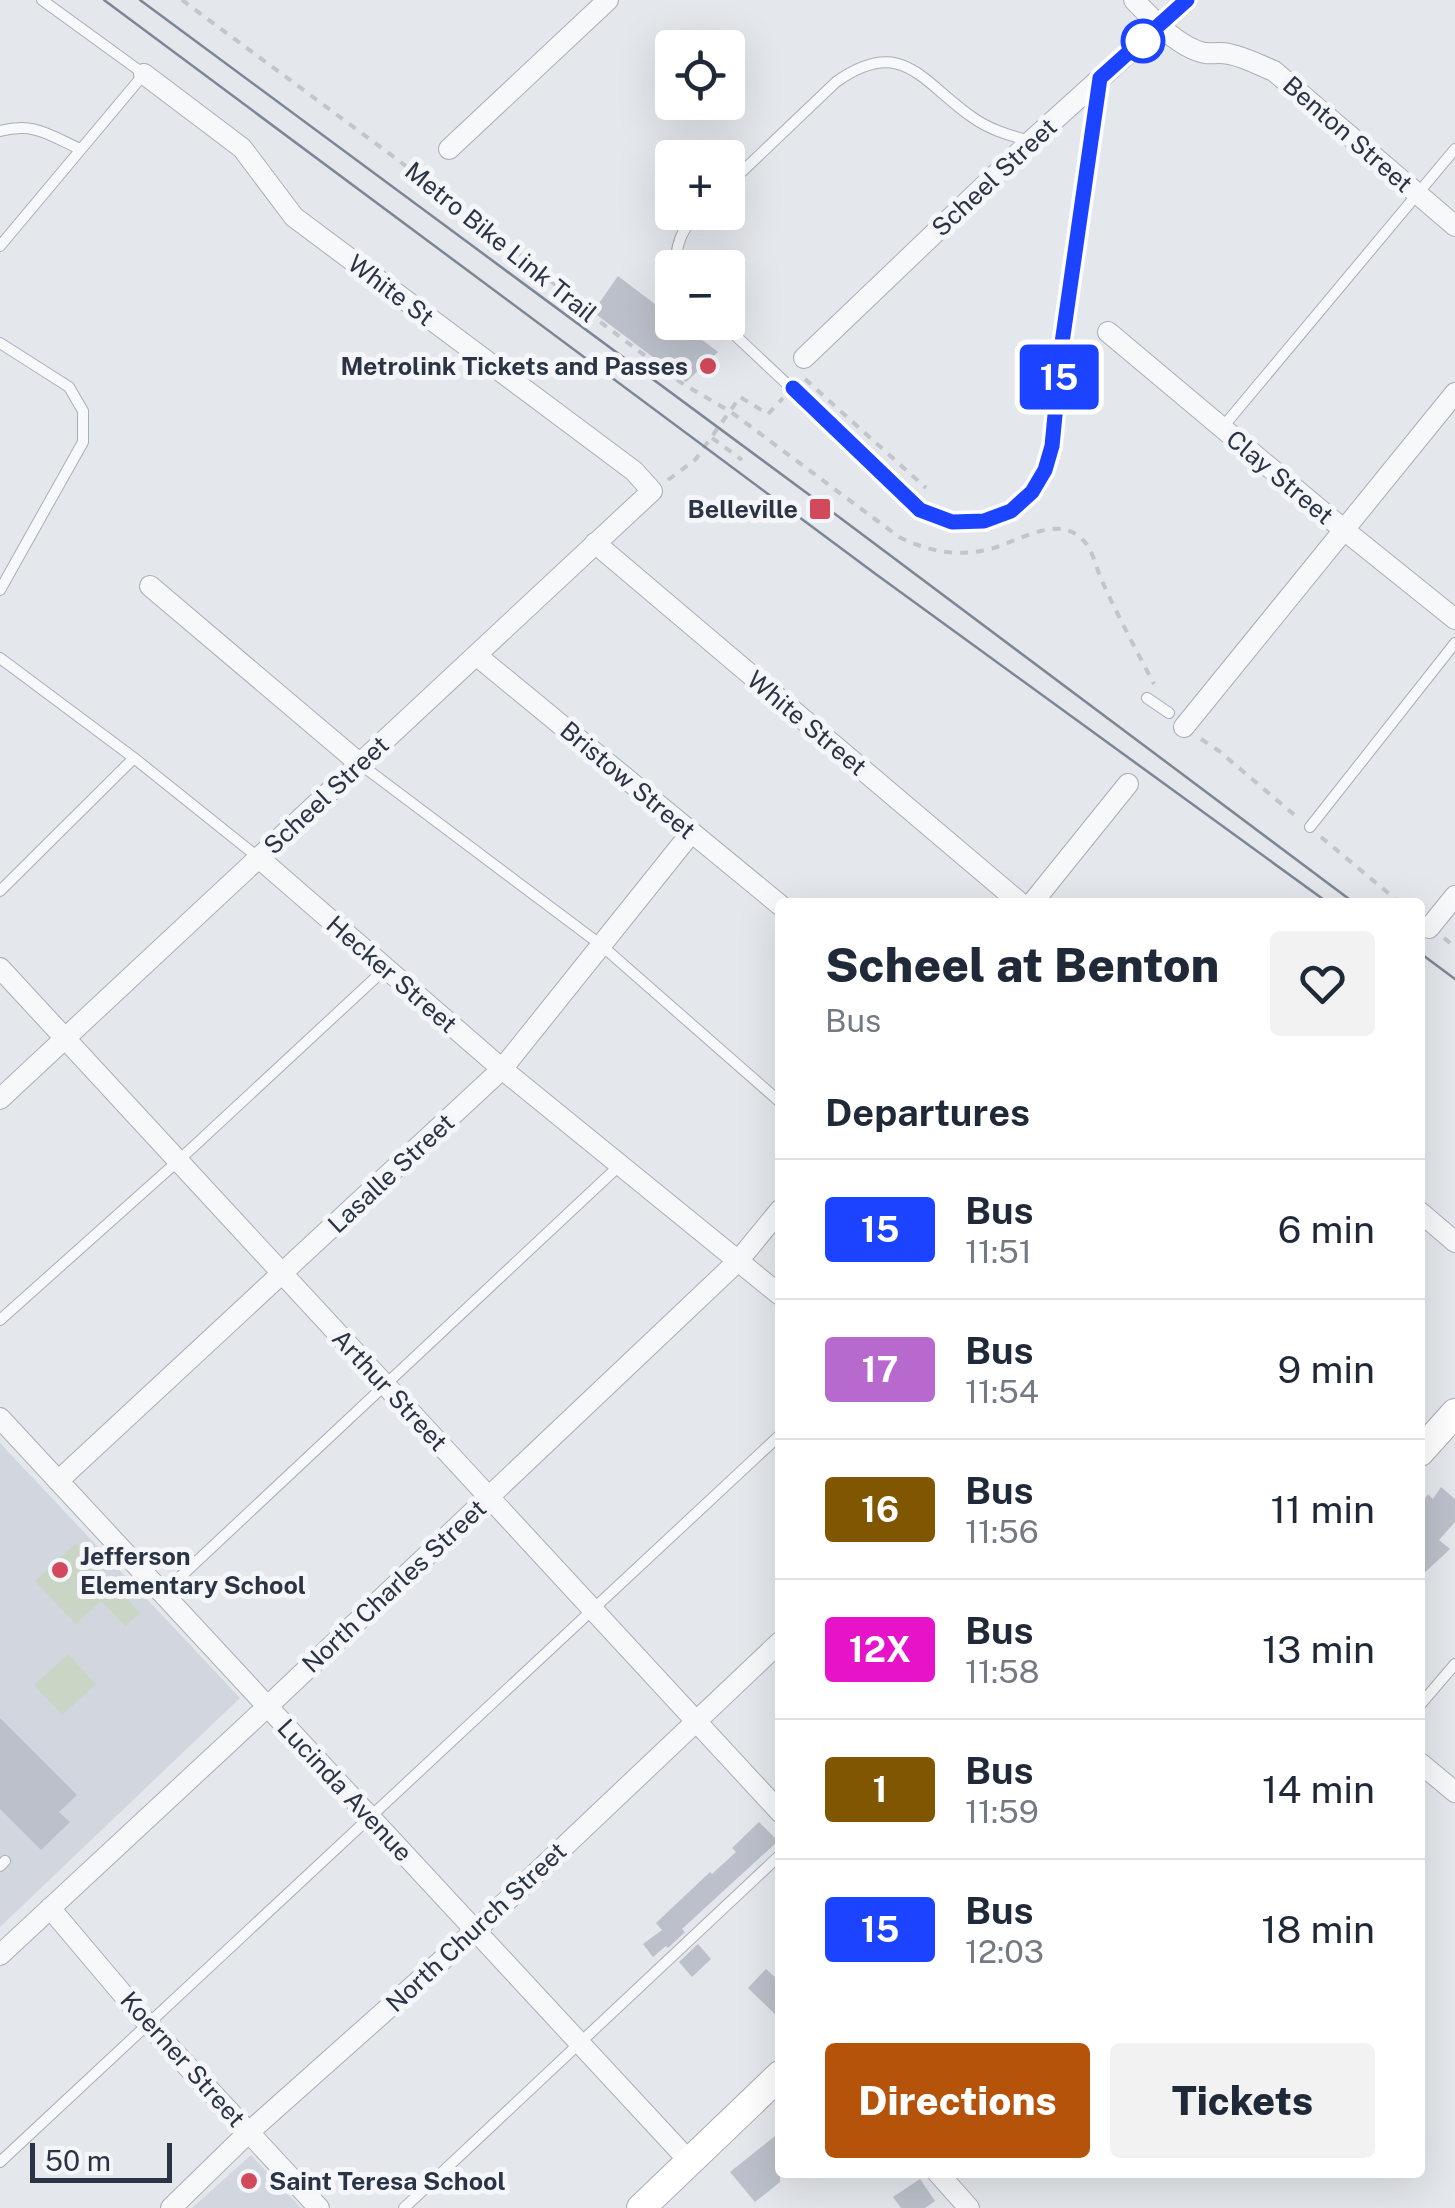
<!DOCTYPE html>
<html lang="en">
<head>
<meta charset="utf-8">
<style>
  :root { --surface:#fff; --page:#f2f2f3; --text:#1f2937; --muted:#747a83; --line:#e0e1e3; --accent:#b45309 }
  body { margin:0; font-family:"Public Sans",sans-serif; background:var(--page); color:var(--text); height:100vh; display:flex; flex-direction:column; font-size:38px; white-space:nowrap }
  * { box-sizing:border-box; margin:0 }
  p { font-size:32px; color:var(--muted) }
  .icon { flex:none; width:55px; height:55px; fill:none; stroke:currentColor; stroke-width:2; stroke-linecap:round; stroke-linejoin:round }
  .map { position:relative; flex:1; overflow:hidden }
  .details { position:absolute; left:775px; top:898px; width:650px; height:1280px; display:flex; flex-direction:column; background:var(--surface); border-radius:10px; box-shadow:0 10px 40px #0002 }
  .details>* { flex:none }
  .badge { padding:0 20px; border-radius:8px; font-size:35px; line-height:65px }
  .buttons { position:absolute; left:655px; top:30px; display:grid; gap:20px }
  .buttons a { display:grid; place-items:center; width:90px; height:90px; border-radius:10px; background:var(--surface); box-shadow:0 10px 40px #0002; font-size:50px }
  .scale { position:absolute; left:30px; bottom:25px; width:142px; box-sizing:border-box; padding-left:10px; border:5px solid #2b3445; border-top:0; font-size:28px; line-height:35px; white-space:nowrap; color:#2b3445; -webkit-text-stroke:8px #f4f6f9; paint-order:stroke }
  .map>.badge { position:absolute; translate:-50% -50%; box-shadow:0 0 0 5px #fff }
  h2 { padding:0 50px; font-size:38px; line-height:90px }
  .round { display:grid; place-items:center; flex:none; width:105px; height:105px; border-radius:10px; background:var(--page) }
  .summary { display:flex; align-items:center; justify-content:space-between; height:170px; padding:0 50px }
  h1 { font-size:48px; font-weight:800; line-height:75px }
  .button { display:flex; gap:20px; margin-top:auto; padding:20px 50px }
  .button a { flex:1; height:115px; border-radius:10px; background:var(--accent); color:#fff; font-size:40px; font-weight:800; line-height:115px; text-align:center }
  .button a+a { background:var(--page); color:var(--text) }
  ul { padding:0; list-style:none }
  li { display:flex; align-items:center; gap:30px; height:140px; padding:0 50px; border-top:2px solid var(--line) }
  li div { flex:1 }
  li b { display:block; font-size:38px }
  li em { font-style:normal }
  li .badge { min-width:110px; font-weight:700; text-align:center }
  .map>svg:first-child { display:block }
</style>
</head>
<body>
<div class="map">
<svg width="1455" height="2208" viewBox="0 0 1455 2208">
  <rect width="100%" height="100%" fill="#e4e7ec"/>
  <path fill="#d2d6de" d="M0,1443L240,1698L0,1927Z
    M251,2155L301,2208H192Z"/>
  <path fill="#c9d6c5" d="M76,1543L140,1613L125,1626L101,1601L76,1624L35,1581Z
    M68,1654L96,1684L62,1715L34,1685Z"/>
  <path fill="#bbc0ca" d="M618,276L672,317V322H679L718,352L686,382L593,312Z
    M1441,1487L1455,1499V1522L1439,1540L1450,1549L1420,1577V1506L1428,1494L1433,1499Z
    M0,1718L77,1795L59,1812L70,1822L41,1850L0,1809Z
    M759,1822L778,1841L682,1929L685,1932L668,1948L666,1946L653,1957L643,1944L662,1930L656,1923L710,1872L712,1874L736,1852L732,1848Z
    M698,1944L711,1959L692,1977L679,1962Z
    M766,1969L780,1982V2019L748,1988Z
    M780,2132V2182L755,2202L730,2172Z
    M920,2179L935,2201L925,2208H901L893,2197Z"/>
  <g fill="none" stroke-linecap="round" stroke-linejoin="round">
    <defs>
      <path id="lane" d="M0,131C35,122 49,135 80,149
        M728,185L836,82C902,35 922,82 972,117C990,130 1009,135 1030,141
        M0,246L144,74L42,0
        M676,268C675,245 682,228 699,212
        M721,322L920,509L952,522L984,521L1011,511L1032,492L1045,470L1052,446L1062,343L1099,84
        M0,343L69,387L83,411V442L0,590
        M1222,428L1455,149
        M0,658L134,758L259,858
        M1147,698L1169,713
        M360,764L601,945L780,1102
        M1310,827L1455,643
        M0,891L134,758
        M0,1320L178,1161L386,968
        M163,1593L620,1165
        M1420,1705L1455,1664
        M0,1866L5,1861
        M0,2162L780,1435
        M404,2208L780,1855"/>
      <path id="street" d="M1134,0C1151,18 1179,48 1205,53C1212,54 1221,52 1229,54C1245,57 1259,65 1274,71L1455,226
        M449,149L608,0
        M1108,332L1343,529L1455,619
        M804,358L1031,141L1187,0
        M595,543L1019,902
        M150,586L359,763
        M476,655L780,905
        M1184,727L1455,393
        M259,858L502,1069L780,1295
        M1033,902L1128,784
        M1429,928L1455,896
        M0,968L780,1812
        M0,1099L652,491L634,471L294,217L242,148L144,74
        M1420,1212L1455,1242
        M0,1418L690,2162
        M58,1481L502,1069L691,833
        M1420,1763L1455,1792
        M50,1908L148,2024L319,2208
        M0,1955L268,1706L738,1261L780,1210
        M937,2172L969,2208
        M171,2208L249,2132L476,1930L780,1642"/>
      <path id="secondary" d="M1420,1452L1455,1413
        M641,2208L780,2075"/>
    </defs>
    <use href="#lane" stroke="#a9aeb7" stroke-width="12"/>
    <use href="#street" stroke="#a9aeb7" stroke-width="22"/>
    <use href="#secondary" stroke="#a9aeb7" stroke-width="30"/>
    <path stroke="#c2c5cb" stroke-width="4" stroke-dasharray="8 8" stroke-linecap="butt" d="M182,0L398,160L518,253L591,315L680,382L731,412L899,537C926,550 951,556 981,551C1011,547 1055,512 1082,539C1093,549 1096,568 1102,581C1118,616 1136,650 1154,684
      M805,379L926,488
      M712,438L742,460
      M668,480L695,460L740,397L768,414L783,398
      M1201,739L1219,751L1298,818
      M1321,837L1399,902
      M1444,938L1455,947"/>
    <use href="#lane" stroke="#f7f8fa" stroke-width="10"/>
    <use href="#street" stroke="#f7f8fa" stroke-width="20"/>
    <use href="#secondary" stroke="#fff" stroke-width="28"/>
    <path stroke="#7d8696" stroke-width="2.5" d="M104,0L877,575L1327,902
      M140,0L823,505L1353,902
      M1420,953L1455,979"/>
  </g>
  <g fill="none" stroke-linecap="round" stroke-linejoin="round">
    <defs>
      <path id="line" d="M793,388L920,510L952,522L984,521L1011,511L1032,492L1045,470L1052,446L1062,343L1100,78L1187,0"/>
    </defs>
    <use href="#line" stroke="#fff" stroke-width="22"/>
    <use href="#line" stroke="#1c43ff" stroke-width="15"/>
  </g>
  <circle fill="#fff" stroke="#1c43ff" stroke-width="5" cx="1143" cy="41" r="20"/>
  <g fill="#d1495b" stroke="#f4f6f9" stroke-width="4">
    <circle cx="708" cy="366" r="10"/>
    <rect x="808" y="497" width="24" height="24" rx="5"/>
    <circle cx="60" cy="1570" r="10"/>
    <circle cx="249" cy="2181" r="10"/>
  </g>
  <g text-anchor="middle" stroke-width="10" stroke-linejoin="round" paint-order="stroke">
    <g font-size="25" fill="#2b3445" stroke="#f4f6f9">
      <text transform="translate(1348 134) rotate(41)" y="9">Benton Street</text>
      <text transform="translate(994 177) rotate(-43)" y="9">Scheel Street</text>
      <text transform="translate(501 242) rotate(39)" y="9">Metro Bike Link Trail</text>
      <text transform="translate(391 290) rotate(37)" y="9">White St</text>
      <text transform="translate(1280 477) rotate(40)" y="9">Clay Street</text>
      <text transform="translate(807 723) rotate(40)" y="9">White Street</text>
      <text transform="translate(628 780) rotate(40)" y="9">Bristow Street</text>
      <text transform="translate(326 795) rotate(-43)" y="9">Scheel Street</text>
      <text transform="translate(392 974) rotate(41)" y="9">Hecker Street</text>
      <text transform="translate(391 1173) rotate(-43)" y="9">Lasalle Street</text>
      <text transform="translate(390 1390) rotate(47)" y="9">Arthur Street</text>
      <text transform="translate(394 1586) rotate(-43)" y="9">North Charles Street</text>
      <text transform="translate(345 1790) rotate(47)" y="9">Lucinda Avenue</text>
      <text transform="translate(476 1927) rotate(-43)" y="9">North Church Street</text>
      <text transform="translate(183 2059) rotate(48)" y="9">Koerner Street</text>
    </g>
    <g font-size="25" font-weight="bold" fill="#2b3445" stroke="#f4f6f9" text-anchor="end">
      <text x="688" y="375">Metrolink Tickets and Passes</text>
      <text x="798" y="518">Belleville</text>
      <text x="80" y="1565" text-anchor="start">Jefferson<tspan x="80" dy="29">Elementary School</tspan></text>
      <text x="269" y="2190" text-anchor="start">Saint Teresa School</text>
    </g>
  </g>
</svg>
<div class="buttons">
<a><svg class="icon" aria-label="locate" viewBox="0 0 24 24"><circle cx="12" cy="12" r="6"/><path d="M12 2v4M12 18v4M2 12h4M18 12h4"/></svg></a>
<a>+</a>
<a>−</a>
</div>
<div class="scale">50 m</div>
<b class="badge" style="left:1059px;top:377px;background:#1c43ff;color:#fff">15</b>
<section class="details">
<div class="summary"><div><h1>Scheel at Benton</h1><p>Bus</p></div><a class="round"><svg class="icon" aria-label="heart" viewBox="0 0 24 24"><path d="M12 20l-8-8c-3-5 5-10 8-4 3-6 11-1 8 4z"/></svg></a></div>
<h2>Departures</h2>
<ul>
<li><span class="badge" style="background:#1c43ff;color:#fff">15</span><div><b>Bus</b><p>11:51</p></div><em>6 min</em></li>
<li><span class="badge" style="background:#b869cd;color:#fff">17</span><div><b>Bus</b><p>11:54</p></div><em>9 min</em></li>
<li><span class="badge" style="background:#815601;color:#fff">16</span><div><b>Bus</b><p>11:56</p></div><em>11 min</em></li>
<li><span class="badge" style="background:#e713c9;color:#fff">12X</span><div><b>Bus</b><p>11:58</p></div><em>13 min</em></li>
<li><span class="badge" style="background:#815601;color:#fff">1</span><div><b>Bus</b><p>11:59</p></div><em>14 min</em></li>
<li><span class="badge" style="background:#1c43ff;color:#fff">15</span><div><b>Bus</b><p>12:03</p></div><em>18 min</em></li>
</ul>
<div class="button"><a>Directions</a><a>Tickets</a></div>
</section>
</div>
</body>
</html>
